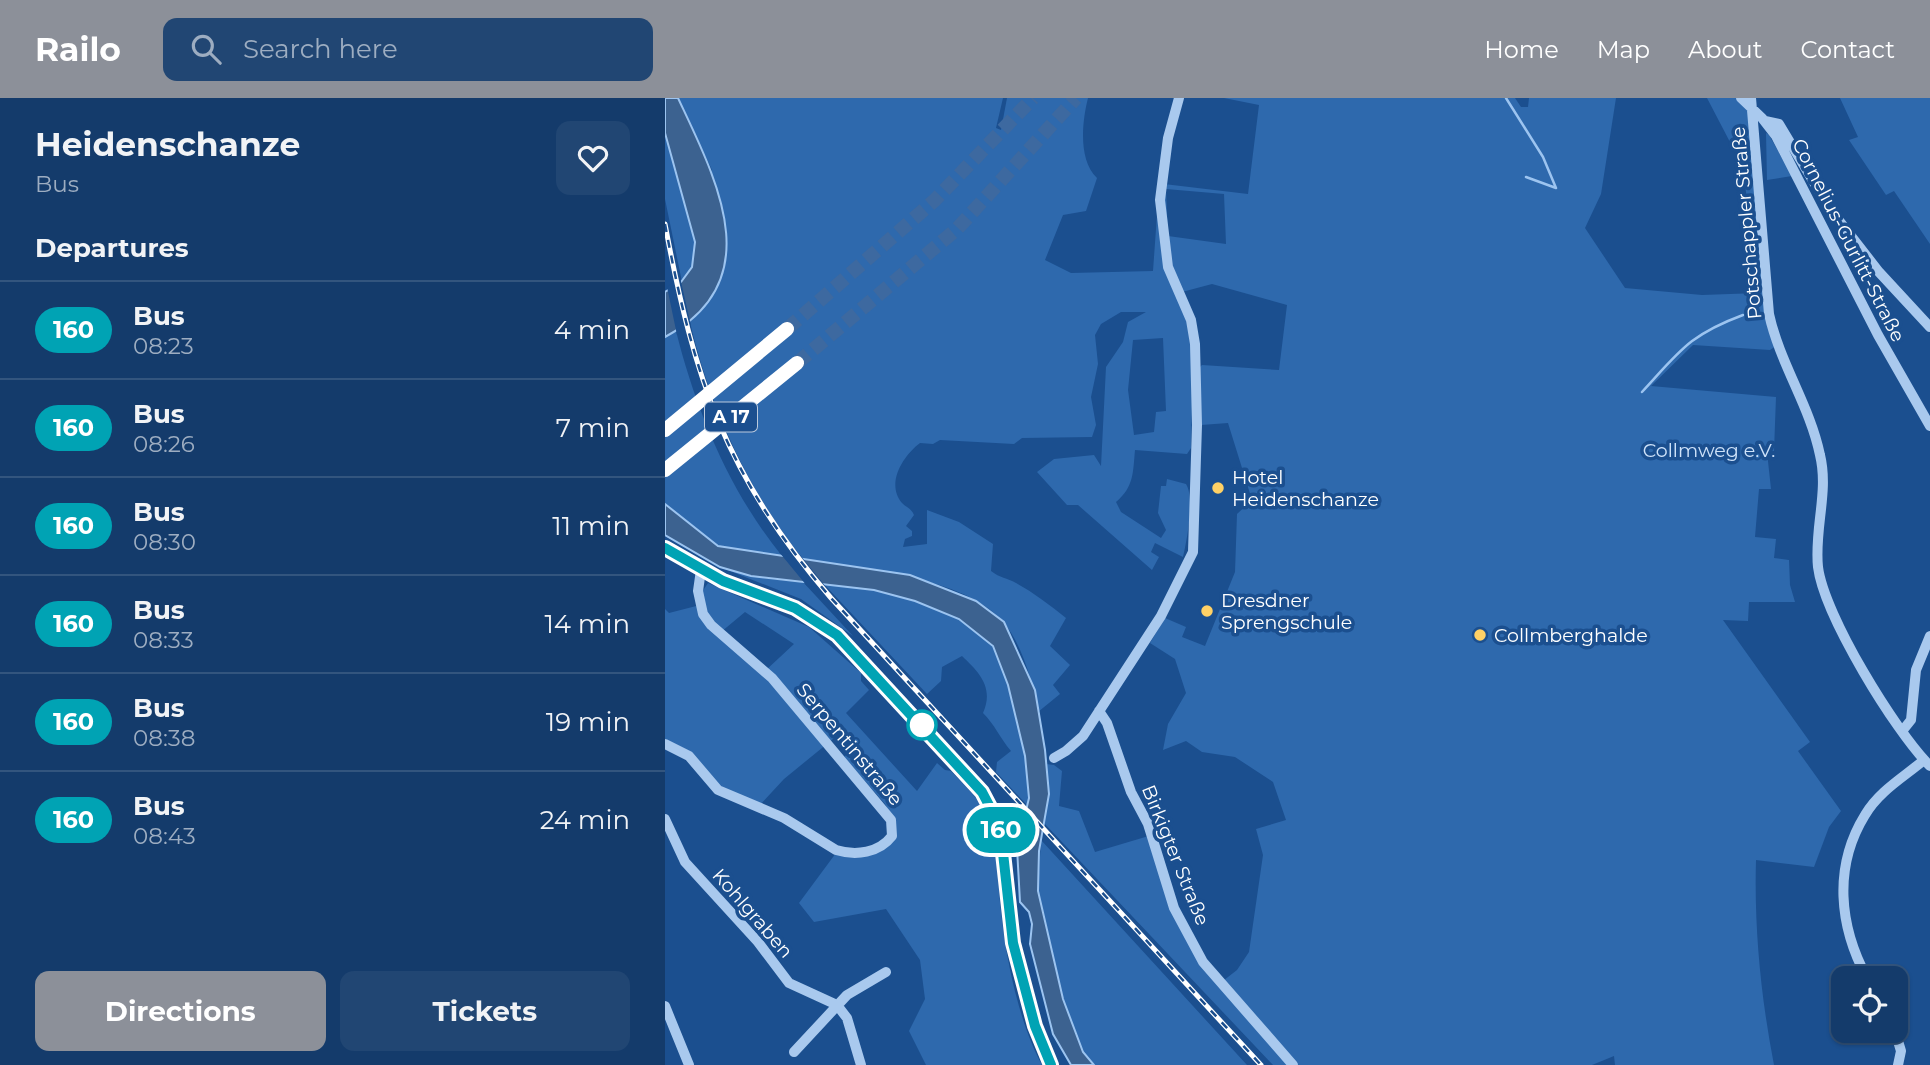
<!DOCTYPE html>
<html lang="en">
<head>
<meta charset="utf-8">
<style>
  :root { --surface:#143b6b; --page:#214673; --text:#f1f3f6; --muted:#9dadc1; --line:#33557e; --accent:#8c9099 }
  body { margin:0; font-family:Montserrat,sans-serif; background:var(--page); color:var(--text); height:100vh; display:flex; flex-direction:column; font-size:26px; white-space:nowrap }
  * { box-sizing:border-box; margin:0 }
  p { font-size:23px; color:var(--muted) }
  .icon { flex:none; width:38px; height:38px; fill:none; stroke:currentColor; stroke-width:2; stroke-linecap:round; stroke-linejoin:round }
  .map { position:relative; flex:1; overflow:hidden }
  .panel { display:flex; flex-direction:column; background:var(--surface); width:665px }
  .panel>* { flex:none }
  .badge { padding:0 14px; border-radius:23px; font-size:24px; line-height:46px }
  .controls { position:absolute; left:1166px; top:868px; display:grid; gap:14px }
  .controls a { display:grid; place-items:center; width:77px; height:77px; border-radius:14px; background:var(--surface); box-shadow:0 2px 5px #0004,0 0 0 2px var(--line); font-size:35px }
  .map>.badge { position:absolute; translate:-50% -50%; box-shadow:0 0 0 4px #fff }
  h2 { padding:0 35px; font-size:26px; line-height:63px }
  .round { display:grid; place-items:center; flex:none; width:74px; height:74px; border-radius:14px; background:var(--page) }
  .headline { display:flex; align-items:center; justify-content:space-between; height:119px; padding:0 35px }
  h1 { font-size:33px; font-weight:700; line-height:52px }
  .action { display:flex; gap:14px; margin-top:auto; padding:14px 35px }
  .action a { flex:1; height:80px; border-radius:14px; background:var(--accent); color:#fff; font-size:28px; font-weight:700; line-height:80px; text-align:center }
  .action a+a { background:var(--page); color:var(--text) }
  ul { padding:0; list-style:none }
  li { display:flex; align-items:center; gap:21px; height:98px; padding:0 35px; border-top:2px solid var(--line) }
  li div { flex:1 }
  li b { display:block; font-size:26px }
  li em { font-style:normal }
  li .badge { min-width:77px; font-weight:700; text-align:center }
  header { display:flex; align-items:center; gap:42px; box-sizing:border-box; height:98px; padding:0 35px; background:var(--accent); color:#fff }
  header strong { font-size:33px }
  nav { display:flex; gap:38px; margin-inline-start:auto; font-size:24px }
  .search { width:490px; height:63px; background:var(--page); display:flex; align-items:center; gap:18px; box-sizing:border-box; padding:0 24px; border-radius:14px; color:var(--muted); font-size:26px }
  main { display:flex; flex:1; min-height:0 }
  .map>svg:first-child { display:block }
</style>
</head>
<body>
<header>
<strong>Railo</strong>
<div class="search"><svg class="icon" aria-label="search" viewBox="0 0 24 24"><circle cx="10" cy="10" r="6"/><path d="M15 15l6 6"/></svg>Search here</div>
<nav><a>Home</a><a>Map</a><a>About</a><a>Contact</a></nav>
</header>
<main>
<section class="panel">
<div class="headline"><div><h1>Heidenschanze</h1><p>Bus</p></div><a class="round"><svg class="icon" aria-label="heart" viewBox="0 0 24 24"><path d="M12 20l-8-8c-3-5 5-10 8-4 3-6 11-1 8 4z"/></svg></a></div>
<h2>Departures</h2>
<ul>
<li><span class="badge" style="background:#00a3b4;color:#fff">160</span><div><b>Bus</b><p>08:23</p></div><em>4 min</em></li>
<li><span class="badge" style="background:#00a3b4;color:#fff">160</span><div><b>Bus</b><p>08:26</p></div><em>7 min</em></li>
<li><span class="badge" style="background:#00a3b4;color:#fff">160</span><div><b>Bus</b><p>08:30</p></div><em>11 min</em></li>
<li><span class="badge" style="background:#00a3b4;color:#fff">160</span><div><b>Bus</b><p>08:33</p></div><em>14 min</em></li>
<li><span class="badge" style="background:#00a3b4;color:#fff">160</span><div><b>Bus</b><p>08:38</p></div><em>19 min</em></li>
<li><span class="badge" style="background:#00a3b4;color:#fff">160</span><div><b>Bus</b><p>08:43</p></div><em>24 min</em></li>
</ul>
<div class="action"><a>Directions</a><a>Tickets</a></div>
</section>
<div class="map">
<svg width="1265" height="967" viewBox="0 0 1265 967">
  <rect width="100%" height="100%" fill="#1b4f8f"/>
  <path fill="#2e69ad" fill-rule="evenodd" d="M13,0H338L331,30L336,32L342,0H423C417,24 413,62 432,80L421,113L398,117L380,162L406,175L488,173L492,117L522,220L528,266L526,350L522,356L470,352C468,374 469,389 451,404L456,414L496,440L501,432L493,415L496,388H501L502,381L521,386C530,400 522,442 518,459L490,445L486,454L494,459L487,472L413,407H402L372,374L389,361L429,357L436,368L441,269L458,244L463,224L481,214H456L436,226L430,237L433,266L426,299L431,327L427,339L357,340L349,346L275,342L268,346L255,345C239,357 220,385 237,405C242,410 246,410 249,417L241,428L247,433V438L240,441L238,449L262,446V412L294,424L328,446L326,473C335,480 342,480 351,485C369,495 385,507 401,520L385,548L405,567L388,587L395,596L373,614C368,586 358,548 339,525C301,478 194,471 138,461C84,395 44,307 25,224L44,201L47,72ZM498,240L501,313L491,314L489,334L469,337L463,292L468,242Z
    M559,0H850L856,9H863L864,0H951L936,96L920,130L960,190L1037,197L1093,195L1078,69L1042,0H1086L1111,248L1105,252L1028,247L986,288L1111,299L1109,353L1102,354L1106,391H1094L1090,439L1111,441L1109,460L1124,462L1125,487L1130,504H1084L1083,523L1058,522L1145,644L1133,653L1176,713L1164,729L1149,769L1091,762C1089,830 1096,900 1109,967H950L949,958L927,967H608L379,725L384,696L381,666L389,667L397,673L394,708L414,713L430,754L487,737L509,810L554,886L572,872L584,854L598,757L591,731L621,722L608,684L570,659L537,654L521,643L498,652L503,626L521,595L510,561L485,545L500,520L521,529L517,539L540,548L570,474L572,416L587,402L563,325L536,327L534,270L537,267L614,272L622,207L547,186L517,194C500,161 499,122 499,86L583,96L594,7ZM501,91L559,96L561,146L503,138Z
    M1175,0H1265V146L1229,93L1221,97L1184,42L1193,39Z
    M0,35L30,144L27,169L17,184L0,101Z
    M1101,35L1104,37L1127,78L1102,82Z
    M11,233C31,313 65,394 117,458L53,448L0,406V239Z
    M55,469L104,481L138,484L188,538L136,501Z
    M43,485L144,529L196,575V583L204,592L181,615L252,693L272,665L280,672L286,673C299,687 314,700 322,718C336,748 332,781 336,813C341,861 354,925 377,967H261L244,933L260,901L255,862L221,811L149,824L134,805L171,755L220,749L229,724L220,706L179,659L191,648L179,632L119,681L93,709L53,692L24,658L0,646V511L4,515L39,506L37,494ZM80,514L129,546L100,573L56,534Z
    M158,485C204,486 304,508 329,550C343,573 347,602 353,627C359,650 368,684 362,707L331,674L332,664L346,653C335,640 330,627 318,615C329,590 315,575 297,558L277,569L276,583L262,596Z
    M376,742L582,967H429L418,954L398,901L373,792Z"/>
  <path fill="#3c6290" stroke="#9cc4f0" stroke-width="2" d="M0,0H13C51,81 106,183 0,239V194L16,184L27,169L30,144L0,35Z
    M0,406L53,448L245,477L311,503L339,524L370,592L380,652L384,696L374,753L373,793L398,901L418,954L429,967H406L388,936L365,846L367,826L364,814L355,804L352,750L364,700L360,658L343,587L328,548L294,521L250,503L209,492L86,478L55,469L0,437Z"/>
  <path fill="#1b4f8f" d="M15,179L26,228L12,237L2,189Z
    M114,454L135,457L161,489L142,488Z"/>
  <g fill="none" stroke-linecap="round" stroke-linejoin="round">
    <path stroke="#9cc4f0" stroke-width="2.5" d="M841,0L878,59L891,90L861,79
      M977,294C1015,253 1024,237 1078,217"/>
    <path stroke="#3d69a0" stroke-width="14" stroke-dasharray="14 7" stroke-linecap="butt" d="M122,231L270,102L368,0
      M132,265L292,131L411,0"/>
    <path stroke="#a9c9ee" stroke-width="10" d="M1076,0L1097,20L1111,38L1213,237L1265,328
      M1086,0L1104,216C1115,266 1145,308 1155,357C1164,394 1149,431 1153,469C1159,517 1230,633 1265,668
      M1100,23L1114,26L1165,111L1214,174L1265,229
      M434,613L442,625L466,694L483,726L509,810L538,864L628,967
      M1238,632L1246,622L1251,572L1265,538
      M0,646L24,658L53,692L119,720L171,752C191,758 214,755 227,738L226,722L107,580L46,527L38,516L33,493L36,472
      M389,660L401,653L418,638L496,518L528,454L532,327L530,246L526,222L503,169L495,102L503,40L514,0
      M0,721L20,764L93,844L124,885L172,907L182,920L196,967
      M1202,880C1174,828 1168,769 1200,717C1214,693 1239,679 1259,662
      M0,908L24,967
      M1230,933L1236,953L1233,967
      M129,954L182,897L221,874"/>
    <path stroke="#f0f6ff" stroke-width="12" d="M0,450L59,483L142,516L171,537L317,694L335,728L348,845L370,928L386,967"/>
    <defs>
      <path id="rail" d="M0,126C29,281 61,379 166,500L596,967"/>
    </defs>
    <use href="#rail" stroke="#fff" stroke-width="5"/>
    <use href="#rail" stroke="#1b4f8f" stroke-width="2.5" stroke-dasharray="8" stroke-linecap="butt"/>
    <path stroke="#fff" stroke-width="14" d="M0,332L122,231
      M0,372L132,265"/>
  </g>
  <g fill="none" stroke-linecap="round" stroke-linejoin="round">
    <defs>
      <path id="line" d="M0,450L58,483L130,510L172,537L317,694L335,728L348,845L370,928L386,967"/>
    </defs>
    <use href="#line" stroke="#fff" stroke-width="16"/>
    <use href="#line" stroke="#00a3b4" stroke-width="10"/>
  </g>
  <g fill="#ffd166" stroke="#1b4f8f" stroke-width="2.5">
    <circle cx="553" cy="390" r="7"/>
    <circle cx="542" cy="513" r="7"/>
    <circle cx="815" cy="537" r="7"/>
  </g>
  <circle fill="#fff" stroke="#00a3b4" stroke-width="3.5" cx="257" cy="627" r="14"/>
  <g text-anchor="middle" stroke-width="7" stroke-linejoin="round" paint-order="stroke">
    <rect fill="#1b4f8f" stroke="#bbcadd" stroke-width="2" x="40" y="304.5" width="52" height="29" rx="5"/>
    <g font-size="18" font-weight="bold" fill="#fff">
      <text x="66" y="325">A 17</text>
    </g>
    <g font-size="19" fill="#fff" stroke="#1b4f8f">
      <text transform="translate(1081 125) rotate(-95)" y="7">Potschappler Straße</text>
      <text transform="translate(1184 142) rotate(63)" y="7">Cornelius-Gurlitt-Straße</text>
      <text transform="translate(185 646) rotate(50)" y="7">Serpentinstraße</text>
      <text transform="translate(511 757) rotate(68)" y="7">Birkigter Straße</text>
      <text transform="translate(88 815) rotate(49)" y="7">Kohlgraben</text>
    </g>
    <g font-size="19" fill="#cfe3fa" stroke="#1b4f8f">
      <text x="1044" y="359">Collmweg e.V.</text>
    </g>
    <g font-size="19" fill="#fff" stroke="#1b4f8f" text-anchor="start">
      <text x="567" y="386">Hotel<tspan x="567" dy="22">Heidenschanze</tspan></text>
      <text x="556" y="509">Dresdner<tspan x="556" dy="22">Sprengschule</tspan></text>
      <text x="829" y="544">Collmberghalde</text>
    </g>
  </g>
</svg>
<div class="controls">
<a><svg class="icon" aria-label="locate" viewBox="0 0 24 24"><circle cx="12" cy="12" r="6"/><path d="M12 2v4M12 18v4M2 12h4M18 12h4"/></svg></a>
</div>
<b class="badge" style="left:336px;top:732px;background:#00a3b4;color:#fff">160</b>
</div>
</main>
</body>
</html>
